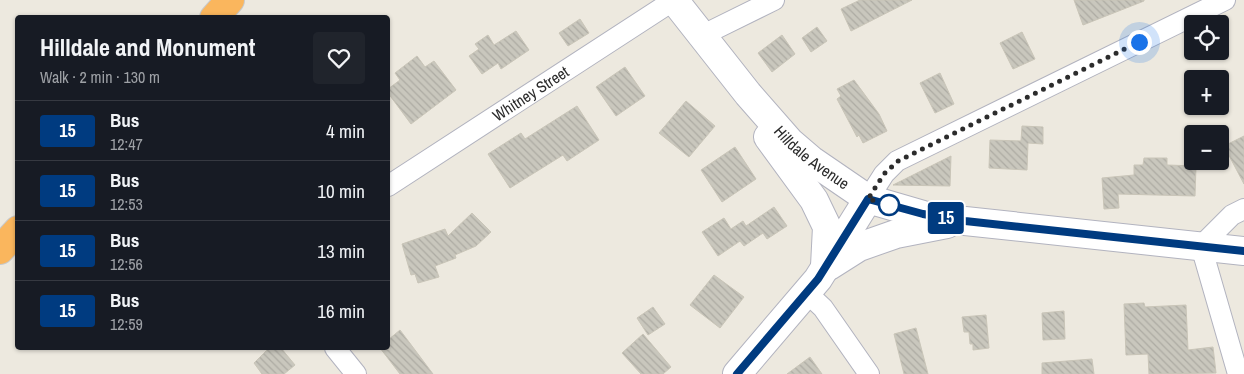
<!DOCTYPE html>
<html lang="en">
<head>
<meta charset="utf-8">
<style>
  :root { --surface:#171b24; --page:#20242c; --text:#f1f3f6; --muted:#9ea1a6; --line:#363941 }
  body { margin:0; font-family:"Archivo Narrow",sans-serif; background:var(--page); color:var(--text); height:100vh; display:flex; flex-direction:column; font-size:19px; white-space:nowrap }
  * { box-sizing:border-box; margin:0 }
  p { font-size:16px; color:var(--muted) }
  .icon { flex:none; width:28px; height:28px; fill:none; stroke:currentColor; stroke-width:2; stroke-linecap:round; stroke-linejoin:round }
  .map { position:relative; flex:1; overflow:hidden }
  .side { position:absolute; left:15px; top:15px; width:375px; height:335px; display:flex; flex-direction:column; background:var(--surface); border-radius:5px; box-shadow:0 1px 4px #0004 }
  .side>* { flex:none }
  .badge { padding:0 10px; border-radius:4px; font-size:18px; line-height:32px }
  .fabs { position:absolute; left:1184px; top:15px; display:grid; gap:10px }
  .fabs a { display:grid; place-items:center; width:45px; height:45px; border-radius:5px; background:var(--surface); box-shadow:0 1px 4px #0004; font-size:25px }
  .you { position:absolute; width:25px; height:25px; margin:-12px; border:4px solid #fff; border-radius:50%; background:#1a73e8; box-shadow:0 0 0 8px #1a73e833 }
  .map>.badge { position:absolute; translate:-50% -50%; box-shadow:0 0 0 2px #fff }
  .round { display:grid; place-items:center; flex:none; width:52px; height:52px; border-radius:5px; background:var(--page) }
  .head { display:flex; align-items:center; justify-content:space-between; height:85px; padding:0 25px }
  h1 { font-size:24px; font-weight:800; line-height:38px }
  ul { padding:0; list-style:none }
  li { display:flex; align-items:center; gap:15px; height:60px; padding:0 25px; border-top:1px solid var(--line) }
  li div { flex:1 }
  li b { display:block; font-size:19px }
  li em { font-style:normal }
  li .badge { min-width:55px; font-weight:700; text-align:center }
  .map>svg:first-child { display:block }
</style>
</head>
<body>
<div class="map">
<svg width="1244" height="374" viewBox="0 0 1244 374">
  <defs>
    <pattern id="building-back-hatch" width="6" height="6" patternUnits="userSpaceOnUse" patternTransform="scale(1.25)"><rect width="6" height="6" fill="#c9c7bd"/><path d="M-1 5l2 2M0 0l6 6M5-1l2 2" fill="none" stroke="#adaba3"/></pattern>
  </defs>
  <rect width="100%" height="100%" fill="#ede9df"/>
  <path fill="url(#building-back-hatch)" stroke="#c9c5b8" d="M860,0H912L851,31L841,9Z
    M1074,0H1144V1L1083,25Z
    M580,19L589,33L568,46L559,33Z
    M817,27L827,41L811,52L802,38Z
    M516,31L529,50L501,69L498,63L482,74L469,56L479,49L475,44L488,35L494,45Z
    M1022,32L1035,59L1013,69L1000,43Z
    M782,35L795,54L772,72L758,53Z
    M417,56L425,67L434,61L456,90L411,124L388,93V89L400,80L395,73Z
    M625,67L645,96L616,116L596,87Z
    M940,73L954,104L935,113L920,83Z
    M854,80L879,114L887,131L863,143L859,135L857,137L837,99L841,96L837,89Z
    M686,101L715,126L689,157L659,133Z
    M577,106L599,140L567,161L563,155L510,188L488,154L521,133L525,139Z
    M1022,126L1043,127V144L1028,143L1027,170L989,168L990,140L1021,141Z
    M1244,136V184L1224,146Z
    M735,147L756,179L722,202L701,170Z
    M951,156L950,186L893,185Z
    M1144,158H1167V165L1196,166L1195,196L1118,194L1119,208L1104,209L1102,178L1134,175V165H1143Z
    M774,207L787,226L767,239L763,233L744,246L740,241L718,256L702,232L724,218L731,229L743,221L746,226Z
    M472,213L491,232L476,246L455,255L456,258L435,266L439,277L418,283L415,274L411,275L402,244L445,229L448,236Z
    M714,275L744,297L720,328L690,305Z
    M1144,303L1145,307L1186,305L1188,350L1213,347L1216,373L1149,374L1148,354L1126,355L1124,304Z
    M653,307L665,324L648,335L637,318Z
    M1064,311L1065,339L1043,340L1042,313Z
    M986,315L989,348L973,350V344H970L969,332H964L962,317Z
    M916,328L928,374H904L894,334Z
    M400,330L433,374H400L380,348H388V340Z
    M643,334L671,367L663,374H641L622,353Z
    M269,348H281L295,365L284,374H262L254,363Z
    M810,357L822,374H787Z
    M1092,359L1094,374H1042V363Z"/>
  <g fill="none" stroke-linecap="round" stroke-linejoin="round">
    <defs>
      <g id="street">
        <path d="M701,36L774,0"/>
        <path id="s1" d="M388,186L674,0"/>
        <path d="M868,199L884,174L897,161L1225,0"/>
        <path d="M806,292L823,308L869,374"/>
        <path d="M335,348L356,374"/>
        <path d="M1238,374L1201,246L1232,215L1244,209"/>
      </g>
      <g id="secondary">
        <path id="s2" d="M674,0L748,94L790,142L811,160L868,199L923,215L965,221L1244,251"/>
        <path d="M768,137L814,200L827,227L825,266"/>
        <path d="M829,266L859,247L896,234L947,224"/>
        <path d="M737,374L818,279L868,199"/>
      </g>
      <path id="highway" d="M214,18L230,0
        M0,250L18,230"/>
    </defs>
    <use href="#street" stroke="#b2b3bf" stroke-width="22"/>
    <use href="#secondary" stroke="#b2b3bf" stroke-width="30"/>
    <use href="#highway" stroke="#c8c8c8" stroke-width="30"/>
    <use href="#street" stroke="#fff" stroke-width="20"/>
    <use href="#secondary" stroke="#fff" stroke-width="28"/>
    <use href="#highway" stroke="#fab65d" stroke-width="28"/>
  </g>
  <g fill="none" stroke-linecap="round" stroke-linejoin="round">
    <defs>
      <path id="line" d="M737,374L818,279L868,199L923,214L965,221L1244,251"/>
    </defs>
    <use href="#line" stroke="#fff" stroke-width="11"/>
    <use href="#line" stroke="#003b80" stroke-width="8"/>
    <path stroke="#2c2c2c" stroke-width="5" stroke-dasharray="0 9" d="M889,205L894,206L868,199L884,174L898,161L1139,42"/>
  </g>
  <circle fill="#fff" stroke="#003b80" stroke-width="2.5" cx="889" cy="205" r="10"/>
  <g text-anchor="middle" stroke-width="5" stroke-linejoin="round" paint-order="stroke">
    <g font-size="16" fill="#2c2c2c" stroke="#fff">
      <text dy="6" stroke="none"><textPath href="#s1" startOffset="170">Whitney Street</textPath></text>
      <text dy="6" stroke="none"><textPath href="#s2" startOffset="210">Hilldale Avenue</textPath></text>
    </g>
  </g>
</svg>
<div class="fabs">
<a><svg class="icon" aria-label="locate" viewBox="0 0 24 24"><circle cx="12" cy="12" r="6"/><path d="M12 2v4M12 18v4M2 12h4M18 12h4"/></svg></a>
<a>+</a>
<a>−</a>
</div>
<div class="you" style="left:1139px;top:42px"></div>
<b class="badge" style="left:946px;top:218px;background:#003b80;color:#fff">15</b>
<section class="side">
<div class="head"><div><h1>Hilldale and Monument</h1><p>Walk · 2 min · 130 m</p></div><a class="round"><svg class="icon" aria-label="heart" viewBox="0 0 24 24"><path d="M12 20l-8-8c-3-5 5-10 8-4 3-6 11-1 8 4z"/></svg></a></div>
<ul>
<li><span class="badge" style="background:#003b80;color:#fff">15</span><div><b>Bus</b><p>12:47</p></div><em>4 min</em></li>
<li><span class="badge" style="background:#003b80;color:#fff">15</span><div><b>Bus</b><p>12:53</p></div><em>10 min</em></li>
<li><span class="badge" style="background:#003b80;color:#fff">15</span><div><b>Bus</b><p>12:56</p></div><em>13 min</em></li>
<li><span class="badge" style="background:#003b80;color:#fff">15</span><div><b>Bus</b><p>12:59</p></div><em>16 min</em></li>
</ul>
</section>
</div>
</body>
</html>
